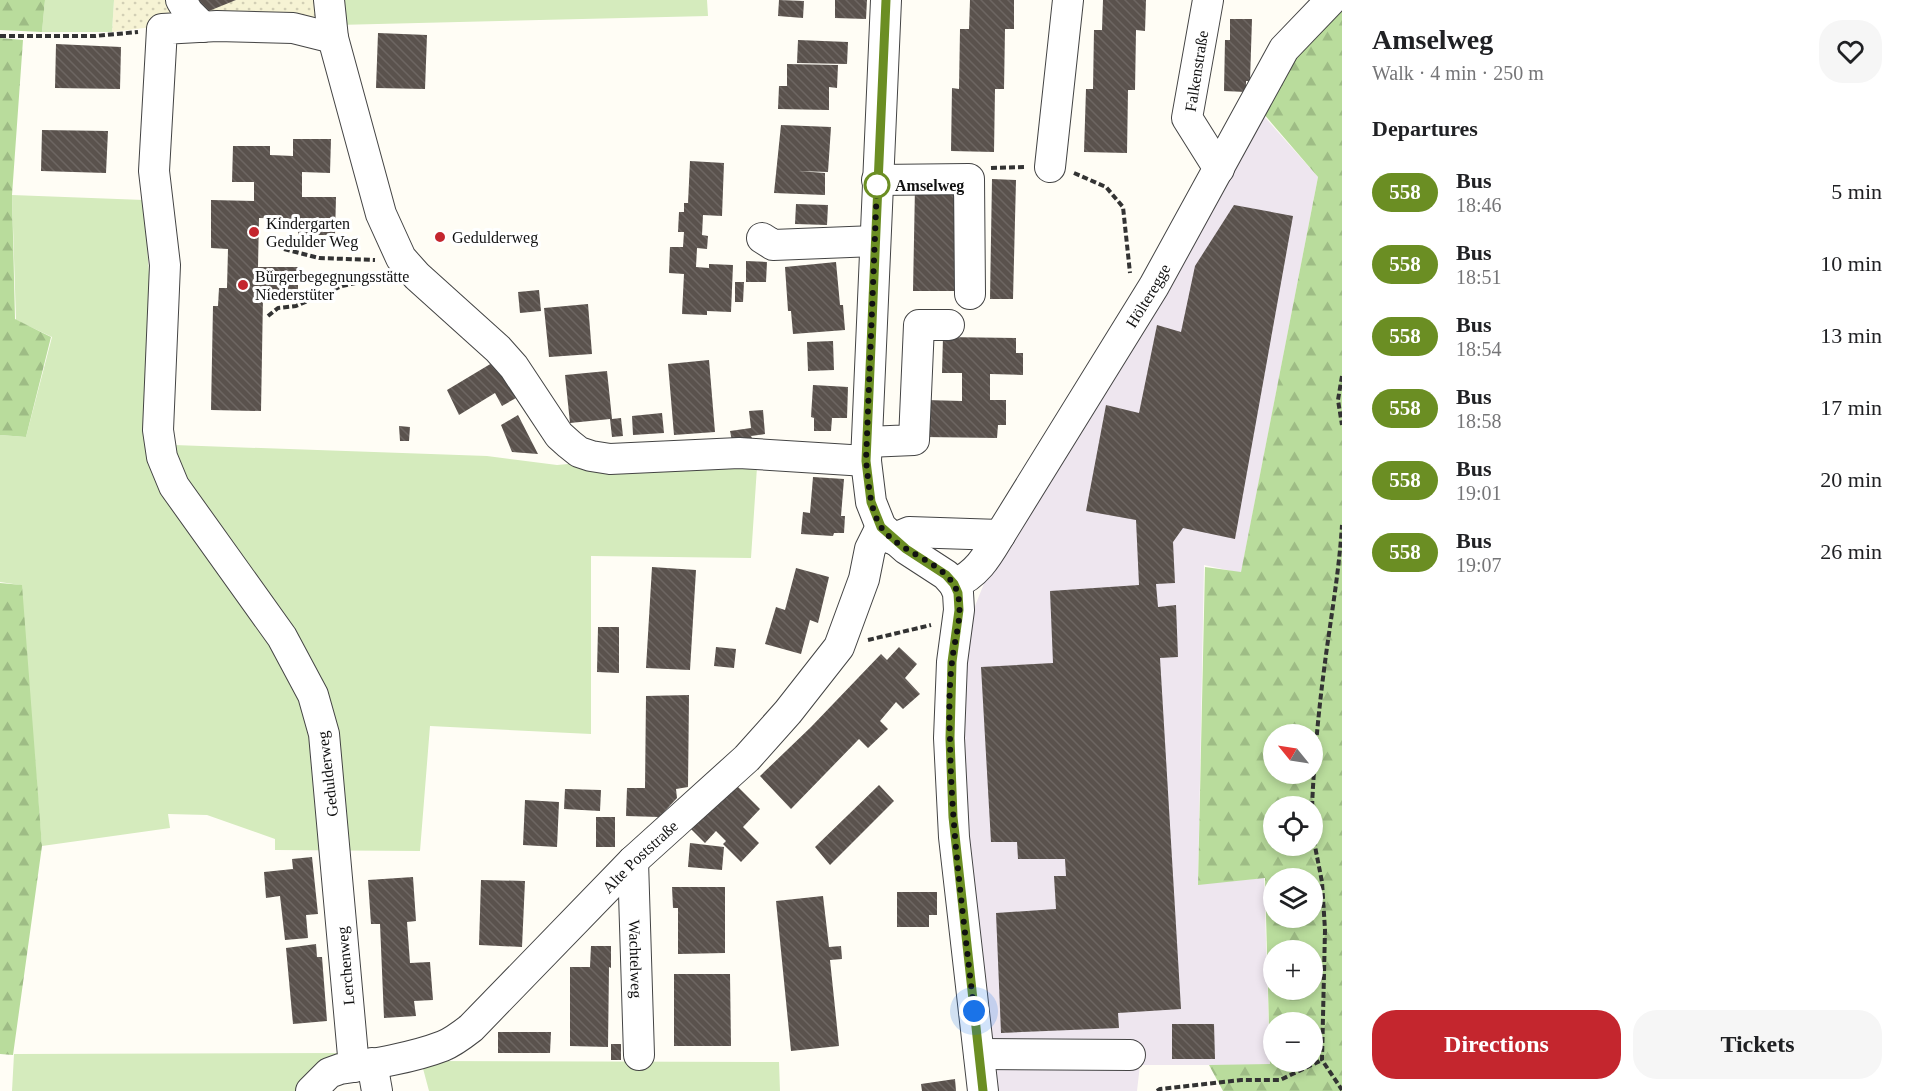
<!DOCTYPE html>
<html lang="en">
<head>
<meta charset="utf-8">
<style>
  :root { --surface:#fff; --page:#f6f6f6; --text:#202124; --muted:#757577; --accent:#c4262e }
  body { margin:0; font-family:Georgia,serif; background:var(--page); color:var(--text); height:100vh; display:flex; flex-direction:column; font-size:22px; white-space:nowrap }
  * { box-sizing:border-box; margin:0 }
  p { font-size:20px; color:var(--muted) }
  .icon { flex:none; width:33px; height:33px; fill:none; stroke:currentColor; stroke-width:2; stroke-linecap:round; stroke-linejoin:round }
  .map { position:relative; flex:1; overflow:hidden }
  .drawer { display:flex; flex-direction:column; background:var(--surface); width:570px }
  .drawer>* { flex:none }
  .badge { padding:0 12px; border-radius:20px; font-size:21px; line-height:39px }
  .needle { width:39px; rotate:300deg }
  .fabs { position:absolute; left:1263px; top:724px; display:grid; gap:12px }
  .fabs a { display:grid; place-items:center; width:60px; height:60px; border-radius:50%; background:var(--surface); box-shadow:0 3px 9px #0003; font-size:30px }
  .you { position:absolute; width:30px; height:30px; margin:-15px; border:4px solid #fff; border-radius:50%; background:#1a73e8; box-shadow:0 0 0 9px #1a73e833 }
  .map>.badge { position:absolute; translate:-50% -50%; box-shadow:0 0 0 3px #fff }
  h2 { padding:0 30px; font-size:22px; line-height:54px }
  .round { display:grid; place-items:center; flex:none; width:63px; height:63px; border-radius:24px; background:var(--page) }
  .overview { display:flex; align-items:center; justify-content:space-between; height:102px; padding:0 30px }
  h1 { font-size:28px; font-weight:800; line-height:45px }
  .button { display:flex; gap:12px; margin-top:auto; padding:12px 30px }
  .button a { flex:1; height:69px; border-radius:24px; background:var(--accent); color:#fff; font-size:24px; font-weight:800; line-height:69px; text-align:center }
  .button a+a { background:var(--page); color:var(--text) }
  ul { padding:0; list-style:none }
  li { display:flex; align-items:center; gap:18px; height:72px; padding:0 30px }
  li div { flex:1 }
  li b { display:block; font-size:22px }
  li em { font-style:normal }
  li .badge { min-width:66px; font-weight:700; text-align:center }
  main { display:flex; flex:1; min-height:0 }
  .map>svg:first-child { display:block }
</style>
</head>
<body>
<main>
<div class="map">
<svg width="1342" height="1091" viewBox="0 0 1342 1091">
  <defs>
    <pattern id="farmland-dots" width="8" height="8" patternUnits="userSpaceOnUse" patternTransform="scale(1.5)"><rect width="8" height="8" fill="#f6f3d4"/><path d="M2 2h.1M6 6h.1" fill="none" stroke="#d2cfb5" stroke-width="1.8" stroke-linecap="round"/></pattern>
    <pattern id="forest-firs" width="22" height="20" patternUnits="userSpaceOnUse" patternTransform="scale(1.5)"><rect width="22" height="20" fill="#b9dc9c"/><path d="M5 1l3.5 6h-7zM16 11l3.5 6h-7z" fill="#9ebc85"/></pattern>
    <pattern id="building-back-hatch" width="6" height="6" patternUnits="userSpaceOnUse" patternTransform="scale(1.5)"><rect width="6" height="6" fill="#5a524d"/><path d="M-1 5l2 2M0 0l6 6M5-1l2 2" fill="none" stroke="#6d6662"/></pattern>
  </defs>
  <rect width="100%" height="100%" fill="#fffdf5"/>
  <path fill="#eee6ef" d="M1262,114L1318,177L1241,573L1204,565L1198,884L1264,878L1270,1065H1140L1137,1091H994L963,843L961,716L965,631L985,581Z"/>
  <path fill="url(#farmland-dots)" d="M114,0H328L332,30L168,25L112,32Z"/>
  <path fill="#d5ebbd" d="M45,0H114L112,32H42Z
    M335,0H707L708,16L337,25Z
    M12,195L144,200L152,319L174,445L487,456L557,465L579,463L757,467L751,558L591,556V734L430,726L420,851L275,850V839L207,815L168,814L170,828L42,846L20,585L0,582V435L26,437L52,337L16,320Z
    M341,1053L302,1091H12L14,1054Z
    M421,1061L779,1062L780,1091H429Z"/>
  <path fill="url(#forest-firs)" fill-rule="evenodd" d="M0,0H45L42,32L0,30Z
    M1342,8V1091H1223L1209,1065L1270,1064L1265,878L1198,885L1205,567L1241,572L1318,177L1263,113L1294,53ZM1274,735H1312V774H1274ZM1274,807H1312V846H1274ZM1274,879H1312V918H1274ZM1274,951H1312V990H1274ZM1274,1023H1312V1062H1274Z
    M0,38L23,40L12,195L15,319L51,337L26,437L0,435Z
    M0,583L22,585L42,846L13,1055L0,1054Z"/>
  <path fill="url(#building-back-hatch)" d="M193,0H236L199,15Z
    M779,0L804,1L803,18L778,16Z
    M835,0H867L866,19L835,18Z
    M970,0H1014V29H1005L1004,89H995L994,152L951,151L952,88L959,89L960,29H969Z
    M1103,0H1146L1145,31L1136,30L1135,90H1128L1127,153L1084,152L1086,89H1093L1094,30H1102Z
    M1230,19H1252L1250,81H1246V92L1224,91L1225,40H1230Z
    M378,33L427,35L425,89L376,88Z
    M798,40L848,42L847,64L797,63Z
    M56,44L121,47L120,89L55,88Z
    M787,64L838,65L837,88L829,87V110L778,109L779,86H787Z
    M781,125L831,127L828,172L798,171L825,173V195L774,193Z
    M42,130L108,131L106,173L41,171Z
    M293,139H331L330,173L302,172V197H336L335,235H298V219L259,218L258,267H298V298L263,297L261,411L211,410L213,306H218L219,288H227L228,249L211,248V200L254,201V182H232L233,146H270V155L293,156Z
    M690,161L724,163L722,216L703,215L702,235L708,236L707,249L697,248L696,267L709,268V264L733,265L731,312L707,311V315L682,314L684,274L669,273L670,247H683L684,232H678L679,212H684V203H688Z
    M992,179L1016,180L1013,299H990Z
    M915,187L957,188L955,291H913Z
    M796,204L828,205L827,225L795,224Z
    M1234,205L1293,216L1235,539L1183,528L1173,542L1175,583L1156,584L1158,607L1176,605L1178,657L1160,658L1181,1009L1118,1013L1119,1028L1001,1033L996,913L1056,909L1054,876H1066L1065,859H1018L1017,842H991L981,667L1053,663L1050,591L1139,585L1136,520L1086,511L1106,405L1139,413L1157,325L1181,332L1195,266Z
    M746,261L767,262L766,282H746Z
    M836,262L840,305H843L845,330L793,334L791,311H788L785,267Z
    M735,282H744L743,302H735Z
    M539,290L541,311L520,313L518,292Z
    M588,304L592,354L549,357L544,308Z
    M943,337L1016,338V353H1023V375L990,374V400H1006V425H998L997,438L924,437L925,400L962,401V373H942Z
    M833,341L834,370L808,371L807,342Z
    M497,360L516,398L502,406L495,393L459,415L447,390Z
    M709,360L715,432L674,435L668,364Z
    M607,371L612,419L621,418L623,436L612,437L610,419L570,423L565,375Z
    M813,385L848,387L847,418H832L831,431H814V418L811,417Z
    M763,410L765,434L751,436L752,438L732,441L730,431L751,428L749,411Z
    M662,413L664,433L633,435L632,416Z
    M518,415L538,454L512,452L501,425Z
    M399,426L410,427L409,441H400Z
    M813,477L844,479L841,516H845L844,533H834L833,536L801,534L803,512L810,513Z
    M652,567L696,570L690,670L646,668Z
    M796,568L829,577L818,623L810,620L801,654L765,644L776,607L785,610Z
    M598,627H619V673L597,672Z
    M716,647L736,649L734,668L714,666Z
    M899,647L917,664L905,678L920,694L903,709L896,702L880,721L888,729L868,748L859,739L791,809L760,776L811,727L881,654L887,660Z
    M689,695L688,787L676,789L677,798L659,817L626,816L627,788H645L646,696Z
    M736,785L760,809L743,827L759,843L741,862L723,844L726,841L716,831L705,843L691,829Z
    M879,785L894,801L830,865L815,847Z
    M565,789L601,790L600,811L564,809Z
    M525,800L559,802L557,847L523,845Z
    M596,817H615V847H596Z
    M690,843L724,847L722,870L688,867Z
    M312,857L318,914L306,915L308,938L285,940L280,896L266,898L264,872L293,869L292,859Z
    M413,877L416,921L407,922L410,963L430,962L433,1000L414,1001L416,1016L384,1018L380,924H371L368,880Z
    M481,880L525,881L522,947L479,945Z
    M672,887H725V953L678,954V908H673Z
    M897,892H937V915H929V927H897Z
    M823,896L829,947L841,946L842,959L830,960L839,1046L791,1051L776,901Z
    M316,944L317,957H322L327,1021L293,1024L286,948Z
    M591,946H611V968L609,967L608,1047L570,1046V967H590Z
    M674,974H730L731,1046H674Z
    M1172,1024H1214L1215,1059H1172Z
    M498,1032H551L550,1053H498Z
    M611,1044H621V1060H611Z
    M955,1079L956,1091H922L921,1084Z"/>
  <g fill="none" stroke-linecap="round" stroke-linejoin="round">
    <defs>
      <g id="minor">
        <path d="M181,0L188,12L203,27"/>
        <path d="M329,0L333,38"/>
        <path d="M886,0L866,461L871,502L881,527L906,549L946,575L954,584L958,593L959,610L952,662L949,738L954,837L983,1091"/>
        <path d="M1208,0L1187,118L1219,169"/>
        <path d="M1050,167L1068,0"/>
        <path d="M877,180L969,179L970,294"/>
        <path d="M762,238L773,245L875,241"/>
        <path d="M867,442L914,440L919,325H949"/>
        <path d="M892,539L909,532L1000,535"/>
        <path id="s1" d="M954,584C977,575 988,555 1000,535L1154,286L1284,49L1331,0"/>
        <path id="s2" d="M633,861L639,1055"/>
        <path d="M979,1054L1130,1055"/>
        <path d="M372,1063L377,1091"/>
        <path d="M354,1067L324,734L313,695L282,637L174,486L162,457L158,430L165,265L154,171L162,29L217,26L293,28L333,38L381,214L401,258L417,276L498,349L514,367L559,435L569,444L579,452L591,456L610,459L739,453L866,461"/>
        <path id="s3" d="M311,1091L329,1073L340,1069C373,1064 412,1058 443,1046C453,1042 462,1035 471,1028L633,861L747,758L788,712L839,647L864,579L870,549L881,527"/>
      </g>
    </defs>
    <use href="#minor" stroke="#444" stroke-width="32"/>
    <path stroke="#333" stroke-width="4" stroke-dasharray="6 3" stroke-linecap="butt" d="M0,36H95L138,32
      M991,168L1026,167
      M1074,173L1106,187L1123,207L1130,273
      M284,249L319,258L375,260
      M268,316L278,308L296,306L342,286L382,277
      M1342,376L1338,400L1342,425
      M868,640L931,625
      M1312,807C1314,761 1318,716 1324,670C1330,622 1339,574 1342,525
      M1312,831L1322,882L1325,930L1322,1060L1342,1090
      M1157,1091L1160,1089L1241,1080H1280L1322,1060"/>
    <use href="#minor" stroke="#fff" stroke-width="30"/>
  </g>
  <g fill="none" stroke-linecap="round" stroke-linejoin="round">
    <defs>
      <path id="line" d="M886,0L866,461L871,502L881,527L906,549L946,575L954,584L958,593L959,610L952,662L950,738L953,817L983,1091"/>
    </defs>
    <use href="#line" stroke="#fff" stroke-width="14"/>
    <use href="#line" stroke="#6b8e23" stroke-width="9"/>
    <path stroke="#111" stroke-width="6" stroke-dasharray="0 10.8" d="M877,185L866,461C869,483 869,508 881,527C899,554 951,563 958,595C963,617 954,640 952,662C949,687 949,714 950,739C951,830 964,920 974,1011"/>
  </g>
  <circle fill="#fff" stroke="#6b8e23" stroke-width="3" cx="877" cy="185" r="12"/>
  <g fill="#c4262e" stroke="#fff" stroke-width="2">
    <circle cx="254" cy="232" r="6"/>
    <circle cx="440" cy="237" r="6"/>
    <circle cx="243" cy="285" r="6"/>
  </g>
  <g text-anchor="middle" stroke-width="6" stroke-linejoin="round" paint-order="stroke">
    <g font-size="16" fill="#111" stroke="#fff">
      <text transform="translate(1196 71) rotate(-81)" y="6">Falkenstraße</text>
      <text dy="6" stroke="none"><textPath href="#s1" startOffset="350">Hölteregge</textPath></text>
      <text transform="translate(327 774) rotate(-97)" y="6">Gedulderweg</text>
      <text dy="6" stroke="none"><textPath href="#s3" startOffset="417">Alte Poststraße</textPath></text>
      <text dy="6" stroke="none"><textPath href="#s2" startOffset="98">Wachtelweg</textPath></text>
      <text transform="translate(345 966) rotate(-95)" y="6">Lerchenweg</text>
    </g>
    <g font-size="16" font-weight="bold" fill="#111" stroke="#fff" text-anchor="start">
      <text x="895" y="191">Amselweg</text>
    </g>
    <g font-size="16" fill="#111" stroke="#fff" text-anchor="start">
      <text x="266" y="229">Kindergarten<tspan x="266" dy="18">Gedulder Weg</tspan></text>
      <text x="452" y="243">Gedulderweg</text>
      <text x="255" y="282">Bürgerbegegnungsstätte<tspan x="255" dy="18">Niederstüter</tspan></text>
    </g>
  </g>
</svg>
<div class="fabs">
<a><svg class="needle" viewBox="-14 -14 28 28"><path d="M0-13l5 13h-10z" fill="#e53935"/><path d="M0 13l5-13h-10z" fill="#757577"/></svg></a>
<a><svg class="icon" aria-label="locate" viewBox="0 0 24 24"><circle cx="12" cy="12" r="6"/><path d="M12 2v4M12 18v4M2 12h4M18 12h4"/></svg></a>
<a><svg class="icon" aria-label="layers" viewBox="0 0 24 24"><path d="M12 4l9 5-9 5-9-5zM3 14l9 5 9-5"/></svg></a>
<a>+</a>
<a>−</a>
</div>
<div class="you" style="left:974px;top:1011px"></div>
</div>
<section class="drawer">
<div class="overview"><div><h1>Amselweg</h1><p>Walk · 4 min · 250 m</p></div><a class="round"><svg class="icon" aria-label="heart" viewBox="0 0 24 24"><path d="M12 20l-8-8c-3-5 5-10 8-4 3-6 11-1 8 4z"/></svg></a></div>
<h2>Departures</h2>
<ul>
<li><span class="badge" style="background:#6b8e23;color:#fff">558</span><div><b>Bus</b><p>18:46</p></div><em>5 min</em></li>
<li><span class="badge" style="background:#6b8e23;color:#fff">558</span><div><b>Bus</b><p>18:51</p></div><em>10 min</em></li>
<li><span class="badge" style="background:#6b8e23;color:#fff">558</span><div><b>Bus</b><p>18:54</p></div><em>13 min</em></li>
<li><span class="badge" style="background:#6b8e23;color:#fff">558</span><div><b>Bus</b><p>18:58</p></div><em>17 min</em></li>
<li><span class="badge" style="background:#6b8e23;color:#fff">558</span><div><b>Bus</b><p>19:01</p></div><em>20 min</em></li>
<li><span class="badge" style="background:#6b8e23;color:#fff">558</span><div><b>Bus</b><p>19:07</p></div><em>26 min</em></li>
</ul>
<div class="button"><a>Directions</a><a>Tickets</a></div>
</section>
</main>
</body>
</html>
